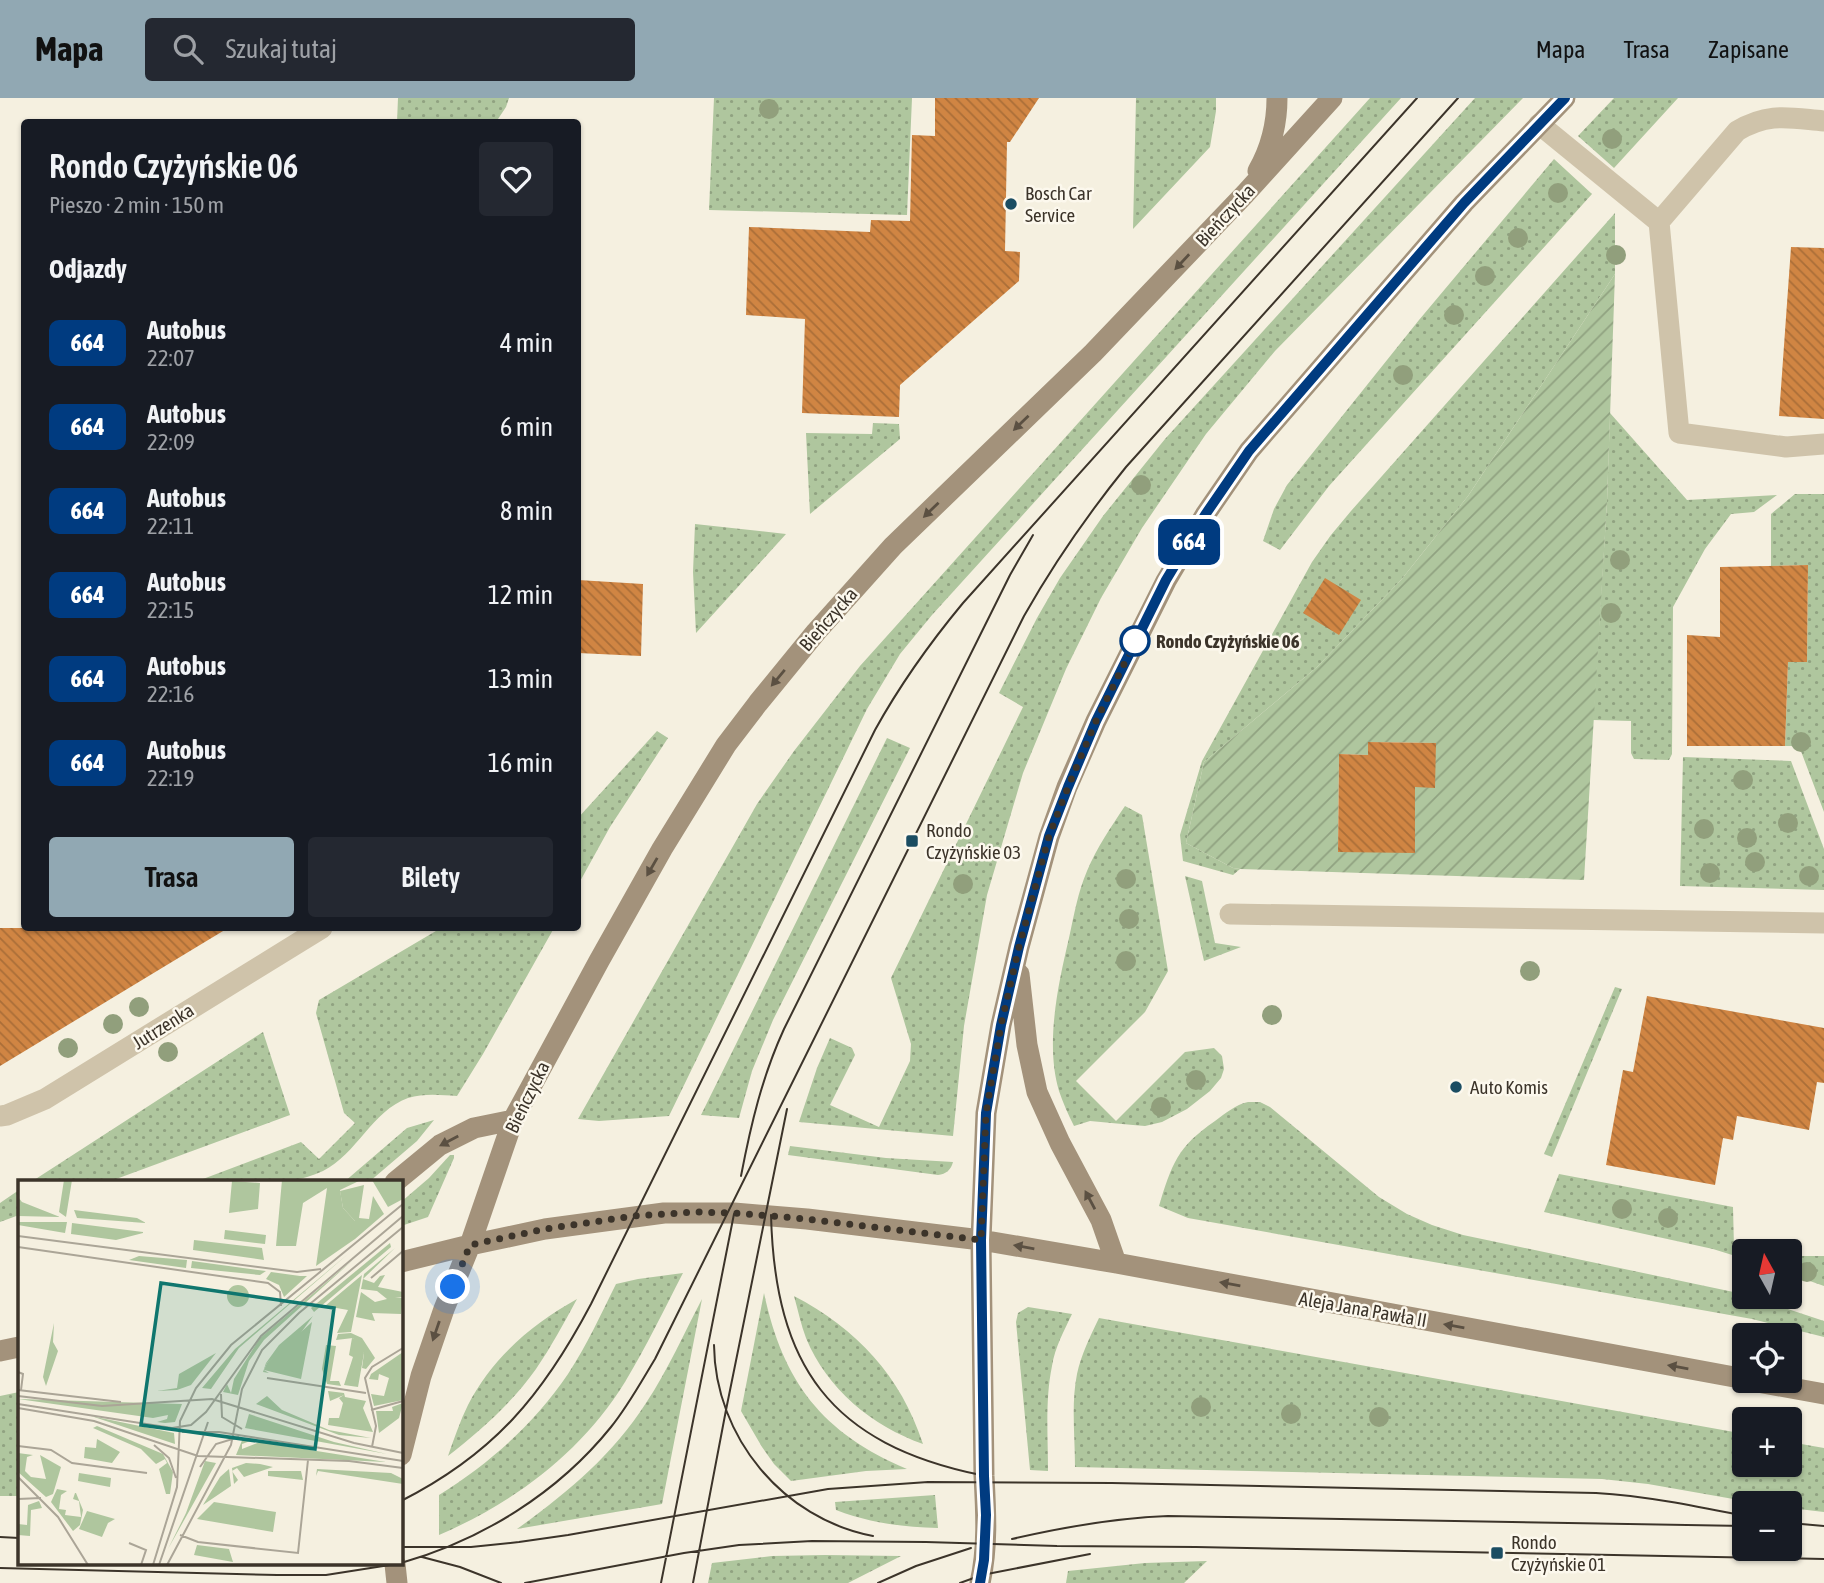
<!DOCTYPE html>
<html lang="pl">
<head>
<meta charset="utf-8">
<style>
  :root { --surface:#171b24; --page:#242831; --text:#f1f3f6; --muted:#9ea1a6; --accent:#91a8b3 }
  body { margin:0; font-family:"Asap Condensed",sans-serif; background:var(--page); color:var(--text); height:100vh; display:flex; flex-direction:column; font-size:26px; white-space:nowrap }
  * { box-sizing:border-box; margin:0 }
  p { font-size:23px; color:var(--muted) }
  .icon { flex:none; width:38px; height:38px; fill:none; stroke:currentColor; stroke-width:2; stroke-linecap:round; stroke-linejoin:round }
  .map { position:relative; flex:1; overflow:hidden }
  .sheet { position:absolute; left:21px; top:21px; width:560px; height:812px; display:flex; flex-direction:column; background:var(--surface); border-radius:7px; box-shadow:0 2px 5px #0004 }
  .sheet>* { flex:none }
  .badge { padding:0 14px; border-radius:10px; font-size:24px; line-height:46px }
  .needle { width:46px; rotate:352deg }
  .controls { position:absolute; left:1732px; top:1141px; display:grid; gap:14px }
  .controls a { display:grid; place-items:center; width:70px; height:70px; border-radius:7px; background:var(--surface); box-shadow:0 2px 5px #0004; font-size:35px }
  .you { position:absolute; width:35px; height:35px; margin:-18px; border:5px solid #fff; border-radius:50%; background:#1a73e8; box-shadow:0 0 0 10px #1a73e833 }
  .map>.badge { position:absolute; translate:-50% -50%; box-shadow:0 0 0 4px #fff }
  h2 { padding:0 28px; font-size:26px; line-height:63px }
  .round { display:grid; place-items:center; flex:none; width:74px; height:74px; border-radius:7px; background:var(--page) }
  .summary { display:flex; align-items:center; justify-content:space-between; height:119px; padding:0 28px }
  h1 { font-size:33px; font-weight:600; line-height:52px }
  .primary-button { display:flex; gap:14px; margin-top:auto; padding:14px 28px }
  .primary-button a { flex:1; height:80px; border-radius:7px; background:var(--accent); color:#111; font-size:28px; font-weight:600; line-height:80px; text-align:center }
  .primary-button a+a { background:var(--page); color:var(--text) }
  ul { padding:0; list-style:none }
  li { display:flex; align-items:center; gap:21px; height:84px; padding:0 28px }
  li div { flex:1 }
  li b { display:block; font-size:26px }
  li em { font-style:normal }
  li .badge { min-width:77px; font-weight:700; text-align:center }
  header { display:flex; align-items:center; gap:42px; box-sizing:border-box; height:98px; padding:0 35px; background:var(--accent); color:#111 }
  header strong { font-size:33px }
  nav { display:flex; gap:38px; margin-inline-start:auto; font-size:24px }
  .search { width:490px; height:63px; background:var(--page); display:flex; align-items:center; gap:18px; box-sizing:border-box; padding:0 24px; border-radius:7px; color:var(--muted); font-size:26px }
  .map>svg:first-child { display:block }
</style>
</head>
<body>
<header>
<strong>Mapa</strong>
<div class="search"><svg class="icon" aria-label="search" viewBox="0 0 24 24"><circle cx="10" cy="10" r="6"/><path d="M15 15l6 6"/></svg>Szukaj tutaj</div>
<nav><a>Mapa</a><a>Trasa</a><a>Zapisane</a></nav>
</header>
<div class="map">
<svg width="1824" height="1485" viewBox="0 0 1824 1485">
  <defs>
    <pattern id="grass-dots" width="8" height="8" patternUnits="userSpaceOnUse" patternTransform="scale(1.75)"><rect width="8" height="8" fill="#afc69e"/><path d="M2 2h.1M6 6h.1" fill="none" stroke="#90a281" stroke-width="1.8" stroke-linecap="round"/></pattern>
    <pattern id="garden-furrows" width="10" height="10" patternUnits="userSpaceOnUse" patternTransform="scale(1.75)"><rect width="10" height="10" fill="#afc69e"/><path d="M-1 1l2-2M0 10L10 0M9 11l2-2" fill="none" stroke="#90a281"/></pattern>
    <pattern id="building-back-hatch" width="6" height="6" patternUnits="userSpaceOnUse" patternTransform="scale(1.75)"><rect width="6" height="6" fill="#d08543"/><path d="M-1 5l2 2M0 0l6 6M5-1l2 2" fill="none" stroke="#aa6e38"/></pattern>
  </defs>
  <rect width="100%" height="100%" fill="#f5f0e0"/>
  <path fill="url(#grass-dots)" d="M398,0H509L506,9L496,24H397Z
    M714,0H912L907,117L709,112Z
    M1136,0H1216V13L1210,49L1133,131Z
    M1370,0H1401L932,517L900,556L867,611L669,1018L599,1023L578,1021L757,706L794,653L860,568Z
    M1475,0H1523L1275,253L1206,336L1142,430L1101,500L1066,571L1023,675L987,797L964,928L953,1038L799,1024L817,970L830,940L852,950L855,957L830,1007L879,1029L910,963L911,946L891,880L1023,609L999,595L1037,520L1060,480L1103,418L1165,341Z
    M1614,0H1678L1614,70L1578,38Z
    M1554,61L1592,96L1329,388L1280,452L1263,443L1274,411L1287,387L1419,222Z
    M1615,115V176L1468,398L1401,482L1317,569L1204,664L1186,745L1233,770L1240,771L1233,777L1183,763L1180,737L1202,663L1312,464L1331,437L1351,413Z
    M1610,315L1687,402L1777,397L1754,414L1731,416L1705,451L1673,509L1672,656L1669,662L1634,661L1631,655V623L1593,622L1607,404Z
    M873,325L899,326L900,341L810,416L806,335L872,336Z
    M1795,396H1824V714L1799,648H1785L1788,564L1807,563L1808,467L1771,468V416Z
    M695,426L786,436L696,535L693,474Z
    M657,633L668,640L610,729L578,787V720Z
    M887,640L910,650L773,922L752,973L739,1020L701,1017Z
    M1683,659L1791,663L1824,751V792L1680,788Z
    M1125,708L1142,717L1168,873L1145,914L1076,983L1116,1023L1185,954L1214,950L1222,958L1224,971L1221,980L1210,993L1187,1011L1162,1024L1145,1028L1133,1027L1090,1023L1074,1028C1068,1016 1063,1005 1059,993C1045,946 1058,887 1069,840C1074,817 1078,794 1087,773C1097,749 1111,729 1125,708Z
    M1185,778L1202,783L1215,845L1241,849L1204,863Z
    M441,830H554L483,956L457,998C441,997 424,995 408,1000C372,1013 357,1056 323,1073C286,1091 236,1084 195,1084L301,1044L319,1061L355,1025L344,1015L316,915L319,902Z
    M1615,889L1622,891L1552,1059L1544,1056Z
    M263,934L290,1017L108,1084H31Z
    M1248,1004H1260L1270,1009L1379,1099L1407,1116L1432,1127L1463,1137L1743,1196H1745V1199H1752L1824,1223V1239L1752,1221L1188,1120L1159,1108C1172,1066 1177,1049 1215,1023C1226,1015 1235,1007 1248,1004Z
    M434,1022L417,1043L369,1084H344L407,1030Z
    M790,1048L886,1060L953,1064C951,1072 946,1076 938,1077L788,1057Z
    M450,1057H454V1060L428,1119L401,1128V1104L429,1080Z
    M1559,1076L1733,1109L1734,1150L1745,1155V1161L1713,1151L1544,1114Z
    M19,1092V1117L0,1124V1105Z
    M1790,1158H1824V1188L1790,1176Z
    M683,1175C664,1212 646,1249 625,1284C581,1355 515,1404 439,1437V1397C490,1365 534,1326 568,1276C587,1247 601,1216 616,1186L638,1181Z
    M764,1195C783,1284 822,1335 907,1371L866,1373L791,1383L774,1366L762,1349L741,1313Z
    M794,1198C857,1231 901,1278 923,1346C872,1328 827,1291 806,1240C801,1227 798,1212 794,1198Z
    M577,1201C564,1225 551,1249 536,1271C512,1305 480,1333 448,1358C454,1341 460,1323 468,1307C492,1260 532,1226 577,1201Z
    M702,1201L662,1406L517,1431C567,1395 613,1357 646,1305C668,1272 684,1235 702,1201Z
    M1028,1209L1072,1216C1064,1233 1055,1249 1052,1268C1045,1302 1048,1338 1048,1373L1030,1372L1016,1224L1018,1215Z
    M1099,1220L1745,1336V1367H1790V1344L1824,1350V1414L1790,1410V1405H1756L1648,1386L1602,1381L1075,1369C1075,1338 1071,1306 1077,1276C1081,1257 1090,1239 1099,1220Z
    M19,1294V1398H0V1298Z
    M935,1397L938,1430C902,1429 870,1425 836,1412L835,1404Z
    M825,1457L901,1458L848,1485H708L712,1465L772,1458Z
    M1207,1463L1184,1485H1066L1068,1473L1145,1465Z"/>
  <path fill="url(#garden-furrows)" fill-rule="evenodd" d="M1615,176L1607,404L1584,782L1240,771L1233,770L1186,745L1204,664L1317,569L1401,482L1468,398ZM1368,644L1435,645V689H1415L1414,754L1338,753L1339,656L1368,657Z"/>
  <path fill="url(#building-back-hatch)" d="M935,0H1039L1010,44H1007L1005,153L1020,154L1019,183L900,287L899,319L802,315L805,221L746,217L749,129L870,134L871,122L910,123L912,37L935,38Z
    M1791,149L1824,150V321L1779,318Z
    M1808,467L1807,564H1788L1785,648H1687V537L1720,539V469Z
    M1325,480L1361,502L1339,537L1303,515Z
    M578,482L643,486L641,558L578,555Z
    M1368,644L1436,645L1435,690L1415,689V755L1338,754L1339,656L1368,657Z
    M0,830H228L0,968Z
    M1647,898L1824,930V985L1817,984L1809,1032L1737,1018L1733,1042L1723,1040L1715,1087L1606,1067L1623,972L1633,974Z"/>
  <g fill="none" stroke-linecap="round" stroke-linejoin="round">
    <path stroke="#cfc3aa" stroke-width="21" d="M1539,26L1659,124L1737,33C1769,14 1789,20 1824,23
      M1659,124L1679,335L1786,349L1824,346
      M0,1018L7,1017L45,1001L322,830"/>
    <path stroke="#cfc3aa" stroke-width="21" d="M1230,816L1824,825"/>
    <path stroke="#a3927b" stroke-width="21" d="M1258,73C1271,50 1277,26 1277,0
      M1019,876L1027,947L1037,994L1060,1045L1101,1122L1116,1165
      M395,1084L440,1047L474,1030L513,1022
      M401,1164L470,1147L545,1131L664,1115H734L807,1121L981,1142L1116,1165L1745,1281
      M0,1253L19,1249
      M1752,1283L1824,1296
      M401,1357L421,1278L444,1211L470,1147L513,1022L599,863L662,751L726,647L758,605L816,534L893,448L1093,255L1245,96L1332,0
      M395,1466L397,1485
      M980,1485C988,1450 986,1414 984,1378L981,1142L986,1015L1001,927L1019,849L1049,739L1067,689L1096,623L1166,483L1205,417L1249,353L1464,105L1565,0"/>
    <path stroke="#3c342a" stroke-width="2" d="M741,1078C751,1026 762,979 784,931L1010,477L1033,437
      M771,1117C775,1268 830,1346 981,1377
      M714,1247C715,1339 783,1421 873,1438
      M401,1403C494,1356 543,1297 591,1206L875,632C901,585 929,546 963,505L1417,0
      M1790,1425L1824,1428
      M0,1439L19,1440
      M1012,1441C1064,1429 1115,1420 1168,1418L1745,1428
      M401,1449H471L519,1444L568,1437L828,1391L928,1384L1112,1385L1596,1395C1646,1398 1695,1408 1745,1418
      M422,1459L460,1469L501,1485
      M401,1465C482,1442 558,1395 611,1329C628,1308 641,1284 655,1261L1024,518C1054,465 1088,416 1126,369L1458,0
      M0,1470L277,1477H326L396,1466
      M525,1485L684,1455L739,1447L812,1443L926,1444L1057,1448L1196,1449L1824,1461
      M661,1485L734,1116
      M693,1485L726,1312L787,1011
      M878,1485L916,1468L971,1450
      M960,1485L982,1477L1090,1456"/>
  </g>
  <g fill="#919f7c">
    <circle cx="769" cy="11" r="10"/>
    <circle cx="1612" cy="41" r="10"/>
    <circle cx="1558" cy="95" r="10"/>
    <circle cx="1518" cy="140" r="10"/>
    <circle cx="1616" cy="157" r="10"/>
    <circle cx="1485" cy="178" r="10"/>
    <circle cx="1454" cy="217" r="10"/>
    <circle cx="1403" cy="277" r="10"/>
    <circle cx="1141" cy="387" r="10"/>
    <circle cx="1620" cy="462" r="10"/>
    <circle cx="1611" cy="515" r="10"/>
    <circle cx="1801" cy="644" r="10"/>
    <circle cx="1743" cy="682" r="10"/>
    <circle cx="1788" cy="725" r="10"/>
    <circle cx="1704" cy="731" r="10"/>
    <circle cx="1747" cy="740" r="10"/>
    <circle cx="1755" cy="764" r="10"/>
    <circle cx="1710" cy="775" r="10"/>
    <circle cx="1809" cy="778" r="10"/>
    <circle cx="1126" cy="781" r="10"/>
    <circle cx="963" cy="786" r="10"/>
    <circle cx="1129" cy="821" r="10"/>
    <circle cx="1126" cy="863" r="10"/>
    <circle cx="1530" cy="873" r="10"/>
    <circle cx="139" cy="909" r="10"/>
    <circle cx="1272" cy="917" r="10"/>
    <circle cx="113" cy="926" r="10"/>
    <circle cx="68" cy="950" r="10"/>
    <circle cx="168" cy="954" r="10"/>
    <circle cx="1196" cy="982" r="10"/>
    <circle cx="1161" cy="1009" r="10"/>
    <circle cx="1622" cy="1111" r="10"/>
    <circle cx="1668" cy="1120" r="10"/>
    <circle cx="1807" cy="1174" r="10"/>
    <circle cx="1201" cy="1309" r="10"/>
    <circle cx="1291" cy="1316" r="10"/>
    <circle cx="1379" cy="1319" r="10"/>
  </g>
  <defs><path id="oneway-solid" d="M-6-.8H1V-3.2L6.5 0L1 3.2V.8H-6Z" transform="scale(1.75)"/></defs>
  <g fill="#5b5042">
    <use href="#oneway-solid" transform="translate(1182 164) rotate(133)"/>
    <use href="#oneway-solid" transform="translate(1021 325) rotate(136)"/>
    <use href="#oneway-solid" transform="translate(931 412) rotate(136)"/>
    <use href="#oneway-solid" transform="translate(778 580) rotate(130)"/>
    <use href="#oneway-solid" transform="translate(652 769) rotate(120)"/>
    <use href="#oneway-solid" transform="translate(449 1043) rotate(152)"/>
    <use href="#oneway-solid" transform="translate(1090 1102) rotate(-118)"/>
    <use href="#oneway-solid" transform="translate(1024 1149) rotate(-170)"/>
    <use href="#oneway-solid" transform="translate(1230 1186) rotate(-170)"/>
    <use href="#oneway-solid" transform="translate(1454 1228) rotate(-170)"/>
    <use href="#oneway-solid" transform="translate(436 1233) rotate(109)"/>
    <use href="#oneway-solid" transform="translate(1678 1269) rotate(-170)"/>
  </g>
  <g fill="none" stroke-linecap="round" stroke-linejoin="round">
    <defs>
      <path id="line" d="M980,1485L984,1462L986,1417L984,1378L981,1142L986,1015L1001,927L1019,849L1049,738L1068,689L1096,623L1166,482L1205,417L1249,353L1464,105L1565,0"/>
    </defs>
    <use href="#line" stroke="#fff" stroke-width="16"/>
    <use href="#line" stroke="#003b80" stroke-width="10"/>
    <path stroke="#3c342a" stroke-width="7" stroke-dasharray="0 12.6" d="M453,1189L470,1147L545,1131L634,1118L695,1114L734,1115L807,1121L981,1142L986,1015L1001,927L1019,849L1049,738L1068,689L1096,623L1140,534L1135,543"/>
  </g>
  <g fill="#1b4d62" stroke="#fcf8ed" stroke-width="2.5">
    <circle cx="1011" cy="106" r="7"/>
    <rect x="905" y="736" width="14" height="14" rx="3.5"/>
    <circle cx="1456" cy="989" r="7"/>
    <rect x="1490" y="1448" width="14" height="14" rx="3.5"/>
  </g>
  <circle fill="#fff" stroke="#003b80" stroke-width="3.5" cx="1135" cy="543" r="14"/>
  <g text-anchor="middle" stroke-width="5" stroke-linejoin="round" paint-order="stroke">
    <g font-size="19" fill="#3c342a" stroke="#fcf8ed" text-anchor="start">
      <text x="1025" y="102">Bosch Car<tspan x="1025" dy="22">Service</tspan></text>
      <text x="926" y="739">Rondo<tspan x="926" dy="22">Czyżyńskie 03</tspan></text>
      <text x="1470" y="996">Auto Komis</text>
      <text x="1511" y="1451">Rondo<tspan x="1511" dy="22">Czyżyńskie 01</tspan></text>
    </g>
    <g font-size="19" fill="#3c342a" stroke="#fcf8ed">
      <text transform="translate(1225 117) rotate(-47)" y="7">Bieńczycka</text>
      <text transform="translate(828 521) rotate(-49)" y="7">Bieńczycka</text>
      <text transform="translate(163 928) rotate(-32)" y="7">Jutrzenka</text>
      <text transform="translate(527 999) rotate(-64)" y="7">Bieńczycka</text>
      <text transform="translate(1363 1211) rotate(10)" y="7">Aleja Jana Pawła II</text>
    </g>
    <g font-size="19" font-weight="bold" fill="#3c342a" stroke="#fcf8ed" text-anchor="start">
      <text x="1156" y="550">Rondo Czyżyńskie 06</text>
    </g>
  </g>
  <g transform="translate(18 1082)">
    <rect width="385" height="385" fill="#f5f0e0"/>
    <path d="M46,0H54L48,37L41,32ZM264,0H343L322,10L325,28L337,41V59L298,86L309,8L285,23L278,66H258ZM354,0H385V19L370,27ZM214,1L242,3L240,29L211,33ZM0,17L4,22L42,37L0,36ZM56,30L119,38L128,43L59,38ZM0,42H49L47,53L0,45ZM54,43L125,52V53L98,60L53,54ZM207,50L248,55L247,64L206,59ZM176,60L244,68L246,80L175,70ZM372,63L373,67L296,132L293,128ZM377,68L345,99L356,103L362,96L367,95L360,107L385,112V117L377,118H385L383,134L354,133L357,141L338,137L343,112L357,122L369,119L359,111L343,109L346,94ZM330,74L221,168L193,209L184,208L217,169ZM121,76L169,80L168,88L111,80ZM335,80L246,160L231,181L220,215L205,212L209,204L213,213L216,199L242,158ZM174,81L248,91L242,95L173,88ZM253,92L282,96H289L266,117L261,105L248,99ZM344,95L333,152L319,153L330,130L307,126ZM209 116a11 11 0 1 1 22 0a11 11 0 1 1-22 0ZM295,136L277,161L249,183L246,190L251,193L245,192L248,183L261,165ZM333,153L344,158L357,178L348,189L344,188L346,173L335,158L318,160L320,154ZM308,165L318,166L312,201H321L323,206L309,204L304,189ZM385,172V220L356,226L353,214L366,216L371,198L361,194L360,200L351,199L353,194ZM198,173L173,205L159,210L139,211L159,208L161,194ZM310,211L326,213L327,217L348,221L345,228L355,252L310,245L311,238H321L325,223L321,218L326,215L312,221ZM249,216L264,230L311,250L353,258L321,255L238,224ZM0,219L164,224L157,242L147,243L139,242L149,239L150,235L135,238ZM385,223L381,238L361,253L358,231H375L374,227ZM231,234L316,262L369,274L227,248ZM73,236L156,253L157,264ZM79,246L145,274L155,292L152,314H148L141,289L149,283L147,279L138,284L123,269L75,248ZM225,258L238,259L224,264V269L242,262L368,282L218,275ZM79,259L102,272L94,283L66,278L67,267L78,268ZM0,273L15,275L9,277L7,291L13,297L28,299L22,275L43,287L35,314L28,317L0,292ZM187,281L198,283L150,369L168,333ZM228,283L242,284L255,287L226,297L219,288L214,291L220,300L216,304L214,288ZM211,289L213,306L185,325L202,297ZM250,291H283L285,300L250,296ZM61,293L93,298L92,307L60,301ZM39,309L49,311L43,315L41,329L48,330L47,335L63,337L61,321L55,319L57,313H58L65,330L62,345L55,351L33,322ZM21,321L24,328L13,330L12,356L0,355V344L9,345L10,325ZM69,331L97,339L90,343L84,357L61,349Z" fill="#afc69e"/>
    <path d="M346,5L341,38L351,39L355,16L366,34L337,59L333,45L337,41L325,28L322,11ZM36,143L35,162L40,171L28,206L25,197ZM299,289L373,293L385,299V304L300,291L298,296ZM196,322L258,332L255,352L179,339ZM179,365L211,369L215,382L176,375Z" fill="#afc69e"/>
    <path d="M294,142L283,199L246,190L249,183ZM334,158L343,160L346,173L340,207L326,205L335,177L331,175Z" fill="#afc69e"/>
    <path fill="none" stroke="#aba597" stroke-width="2" d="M0,56L279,92L303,89M0,67L250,103L262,112L263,126M353,98L385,71M0,192L5,194L3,210M249,198L348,213M0,210L103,222M203,214L204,237L224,249M0,216L84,226L194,219L336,263L385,273M0,224L154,248L173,245L188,232L243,156L385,36M0,228L76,241L180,276L331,281L385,288M353,230L385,221M164,252H201L385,281M136,265L151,278L158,298M0,266L33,270L54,283L129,293M354,267L358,246L347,198L354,187L385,168M182,287L198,264L221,257M0,297L40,337L70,385M0,319L23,318M162,355L180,362L280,373L290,280M111,363L128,370L123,385M135,385L159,307L162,241L178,208L213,165L385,24M141,385L190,242M149,385L213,265L224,209L244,170L281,133L385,47"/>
    <path fill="#0f766e" fill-opacity="0.15" stroke="#0f766e" stroke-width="3.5" d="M143,103L316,128L297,269L123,245Z"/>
    <rect width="385" height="385" fill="none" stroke="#3c342a" stroke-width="3.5"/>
  </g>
</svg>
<div class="controls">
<a><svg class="needle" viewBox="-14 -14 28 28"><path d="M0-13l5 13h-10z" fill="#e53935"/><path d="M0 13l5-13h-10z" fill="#9ea1a6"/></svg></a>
<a><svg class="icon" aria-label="locate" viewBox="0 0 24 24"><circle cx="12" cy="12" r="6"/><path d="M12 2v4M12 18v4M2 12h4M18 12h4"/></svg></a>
<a>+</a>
<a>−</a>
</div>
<div class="you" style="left:453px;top:1189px"></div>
<b class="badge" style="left:1189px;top:444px;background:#003b80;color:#fff">664</b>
<section class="sheet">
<div class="summary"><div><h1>Rondo Czyżyńskie 06</h1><p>Pieszo · 2 min · 150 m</p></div><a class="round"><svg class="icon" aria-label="heart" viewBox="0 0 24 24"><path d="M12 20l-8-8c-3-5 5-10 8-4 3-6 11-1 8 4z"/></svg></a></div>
<h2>Odjazdy</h2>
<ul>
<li><span class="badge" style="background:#003b80;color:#fff">664</span><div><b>Autobus</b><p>22:07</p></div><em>4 min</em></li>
<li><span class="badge" style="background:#003b80;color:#fff">664</span><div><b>Autobus</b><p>22:09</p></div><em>6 min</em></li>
<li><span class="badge" style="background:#003b80;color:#fff">664</span><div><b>Autobus</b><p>22:11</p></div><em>8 min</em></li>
<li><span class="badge" style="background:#003b80;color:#fff">664</span><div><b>Autobus</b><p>22:15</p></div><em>12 min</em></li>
<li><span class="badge" style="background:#003b80;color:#fff">664</span><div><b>Autobus</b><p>22:16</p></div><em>13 min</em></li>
<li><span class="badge" style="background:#003b80;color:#fff">664</span><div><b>Autobus</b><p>22:19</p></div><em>16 min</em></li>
</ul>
<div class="primary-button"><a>Trasa</a><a>Bilety</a></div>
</section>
</div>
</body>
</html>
